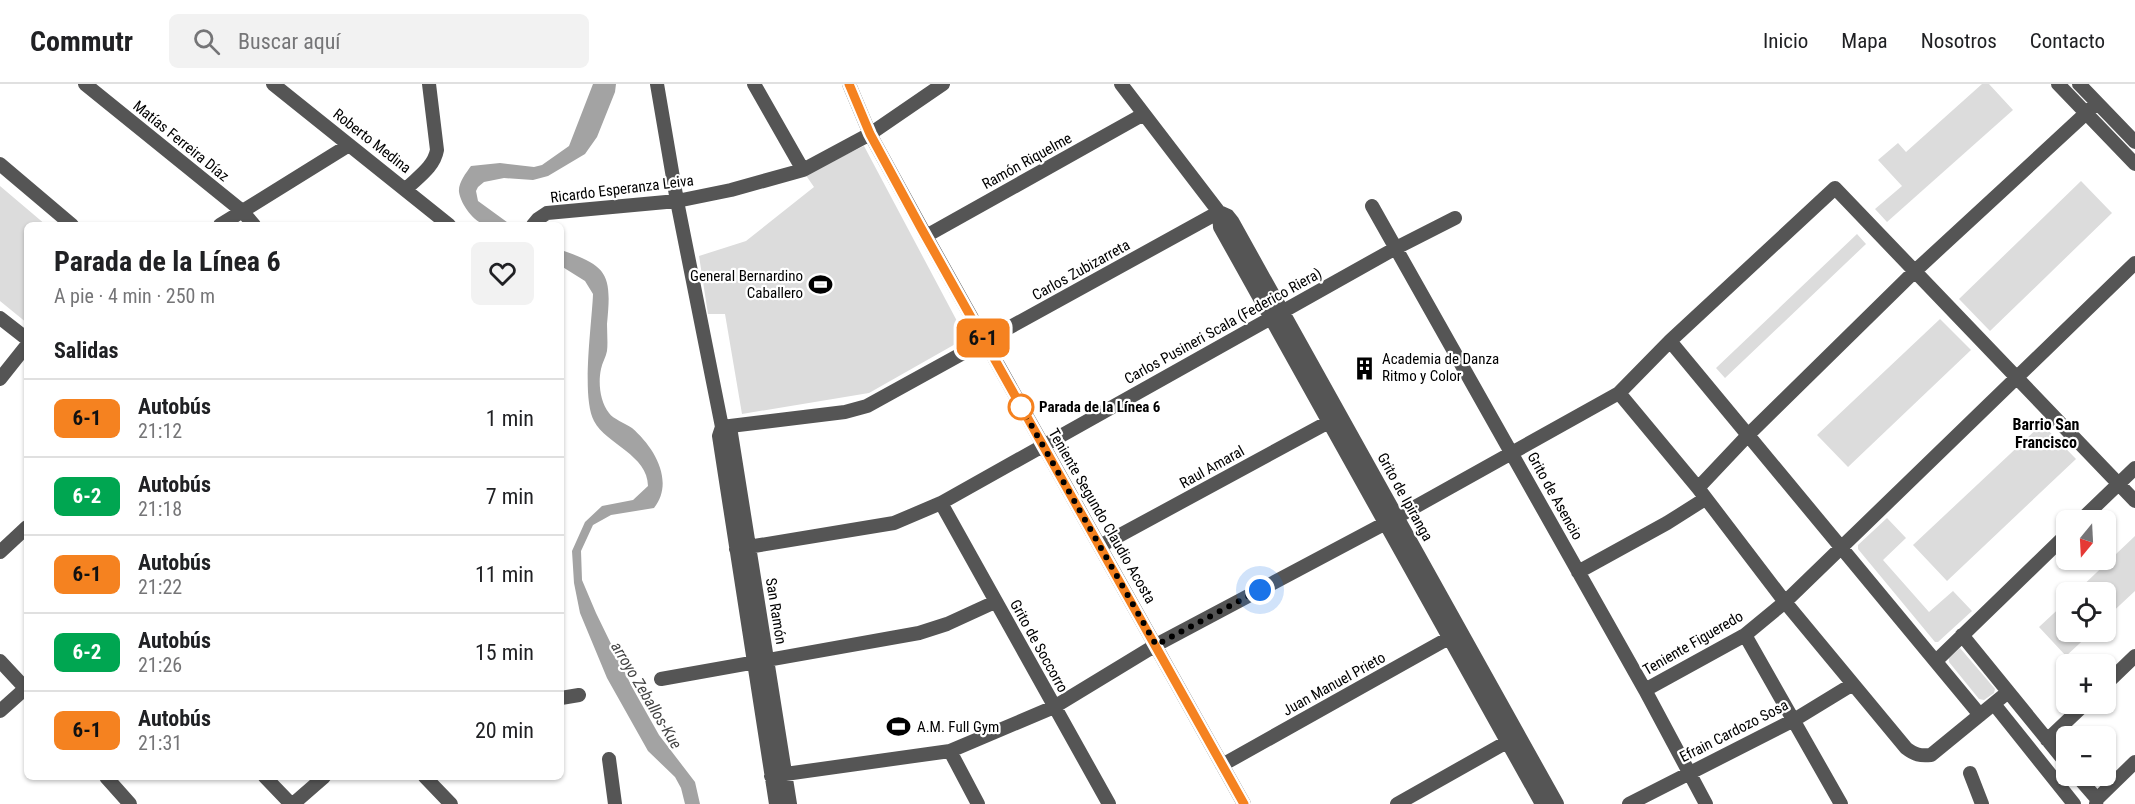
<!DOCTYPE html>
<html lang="es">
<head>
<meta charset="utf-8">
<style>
  :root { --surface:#fff; --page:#f2f2f2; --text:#202124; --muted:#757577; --line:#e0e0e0 }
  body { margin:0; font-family:"Roboto Condensed",sans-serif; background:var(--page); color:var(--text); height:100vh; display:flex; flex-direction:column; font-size:22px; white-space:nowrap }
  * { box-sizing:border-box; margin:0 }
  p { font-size:20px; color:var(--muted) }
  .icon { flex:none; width:33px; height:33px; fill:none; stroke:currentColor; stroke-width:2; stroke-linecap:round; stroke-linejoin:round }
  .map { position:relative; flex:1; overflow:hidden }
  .side { position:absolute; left:24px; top:138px; width:540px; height:558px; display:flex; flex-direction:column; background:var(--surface); border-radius:9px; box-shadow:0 2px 4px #0004 }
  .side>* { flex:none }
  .badge { padding:0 12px; border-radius:9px; font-size:21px; line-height:39px }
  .needle { width:39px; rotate:198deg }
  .controls { position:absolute; left:2056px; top:426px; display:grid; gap:12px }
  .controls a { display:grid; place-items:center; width:60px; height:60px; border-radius:9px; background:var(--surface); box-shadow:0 2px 4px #0004; font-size:30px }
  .you { position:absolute; width:30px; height:30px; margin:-15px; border:4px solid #fff; border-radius:50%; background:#1a73e8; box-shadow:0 0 0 9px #1a73e833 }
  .map>.badge { position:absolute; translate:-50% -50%; box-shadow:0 0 0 3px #fff }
  h2 { padding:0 30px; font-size:22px; line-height:54px }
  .round { display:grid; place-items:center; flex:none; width:63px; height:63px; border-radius:9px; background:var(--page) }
  .head { display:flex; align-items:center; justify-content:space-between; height:102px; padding:0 30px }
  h1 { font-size:28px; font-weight:700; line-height:45px }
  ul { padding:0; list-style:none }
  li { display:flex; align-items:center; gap:18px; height:78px; padding:0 30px; border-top:2px solid var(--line) }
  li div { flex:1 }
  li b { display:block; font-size:22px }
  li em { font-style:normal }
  li .badge { min-width:66px; font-weight:700; text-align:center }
  header { display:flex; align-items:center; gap:36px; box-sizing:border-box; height:84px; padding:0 30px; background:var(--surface); border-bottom:2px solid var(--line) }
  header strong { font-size:28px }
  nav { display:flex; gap:33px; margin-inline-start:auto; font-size:21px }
  .search { width:420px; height:54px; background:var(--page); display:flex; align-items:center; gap:15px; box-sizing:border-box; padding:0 21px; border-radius:9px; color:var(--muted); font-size:22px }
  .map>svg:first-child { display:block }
</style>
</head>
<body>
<header>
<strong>Commutr</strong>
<div class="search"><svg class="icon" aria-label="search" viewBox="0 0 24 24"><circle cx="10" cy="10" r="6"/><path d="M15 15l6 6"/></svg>Buscar aquí</div>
<nav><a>Inicio</a><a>Mapa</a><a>Nosotros</a><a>Contacto</a></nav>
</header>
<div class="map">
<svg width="2135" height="720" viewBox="0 0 2135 720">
  <rect width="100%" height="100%" fill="#fff"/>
  <path fill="#dcdcdc" d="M1982,0H1989L2013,26L1887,138L1875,125L1902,102L1878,76L1898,59L1906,68Z
    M864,62L966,254L869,309L742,330L725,230H708L699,172L746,157L814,103L805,90Z
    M2081,97L2112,129L1990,247L1959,215Z
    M0,102L46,141H27V239L0,217Z
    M1857,150L1866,160L1725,294L1716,284Z
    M1940,235L1971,266L1848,383L1817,351Z
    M2042,340L2076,375L1947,497L1913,461Z
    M1887,434L1906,454L1883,476L1929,528L1953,507L1972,527L1938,558H1935L1858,465V461Z
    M2135,452V507L2106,534V508H2076Z
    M2067,517V548H2092L2066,572L2039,543Z
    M1960,564L1995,605L1994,609L1984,616L1979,615L1949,578V574Z"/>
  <path fill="#a3a3a3" d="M593,0H616L615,8L597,53L585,70L548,92L533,96L504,94L484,98L478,103L476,107L478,117L511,141C503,141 494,142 486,141C474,138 461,121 459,108C458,99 466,89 471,82L500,79L534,83L542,81L569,62Z
    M561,166C608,182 612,190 607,240C607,249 608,259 607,267C606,273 602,279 601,285C598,299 600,318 609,329C613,335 625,339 632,344C654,363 675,397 654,424L611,431L593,441L581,467L582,496L596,529L632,603L659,651L695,698L700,720H685L681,704L675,693L648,667L607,594L580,529L574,499L572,467L585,438L602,422L633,416L648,402C648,371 606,360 594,337C581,313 592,239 593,210L585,197L561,182Z"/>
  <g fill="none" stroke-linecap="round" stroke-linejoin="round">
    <path stroke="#555" stroke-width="14" d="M85,0L242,127L254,141
      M273,0L449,141
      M657,0L677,117L722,343L719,352L776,720
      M754,0L803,86
      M849,0L870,50L926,152L1244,720
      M1121,0L1219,128L1228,132L1232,137L1557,720
      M2058,0L2135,80
      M2079,0L2135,58
      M0,80L72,141
      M406,105C418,93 434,83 437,66L429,0
      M1372,122L1645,606L1706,720
      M1219,128L1220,143L1542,720
      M220,141L349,61
      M533,141L538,135L547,129L677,117L731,106L803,86L870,50L943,0
      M926,152L1144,30
      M0,234L27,255
      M1670,257L1980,631
      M0,295L27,261
      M1619,309L1698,404L1785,518L1906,664C1915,671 1920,672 1931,671L2008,608
      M722,343L845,328L867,322L1219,128
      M722,343L731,349L790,720
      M1698,404L1749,350L1915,187L2097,19
      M941,419L1109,720
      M2081,436L2135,384
      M1100,462L1336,334
      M736,465L894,439L941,419L1396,164L1455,134
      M0,468L27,443
      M1578,488L1667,439L1705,415
      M1745,551L1841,720
      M1962,551L2067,680
      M0,577L27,606
      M1936,577L2067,450
      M661,595L919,549L947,540L995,518
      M2106,600L2135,572
      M1645,606L1745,551L1785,518L2135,179
      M561,614L579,611
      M1994,620L2074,720
      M0,627L27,603
      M2047,656L2085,620
      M950,667L978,720
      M609,675L615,720
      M1222,681L1456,550
      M1970,689L1982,720
      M771,692L950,667L1054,623L1156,561L1397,433L1619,309L1670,257L1835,104L2135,417
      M2077,692L2097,715
      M106,693L130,720
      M265,693L291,720
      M425,693L451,720
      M293,720L324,693
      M1397,720L1514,654
      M1629,720L1794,636L1853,600
      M2096,720L2097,715L2135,678"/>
  </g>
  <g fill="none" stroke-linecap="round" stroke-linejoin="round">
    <defs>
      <path id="line" d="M849,0L870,50L921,144L1244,720"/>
    </defs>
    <use href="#line" stroke="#fff" stroke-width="14"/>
    <use href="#line" stroke="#f58220" stroke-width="9"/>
    <path stroke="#000" stroke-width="6" stroke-dasharray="0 10.8" d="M1021,323L1156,561L1260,506"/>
  </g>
  <defs>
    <symbol id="stadium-bare" viewBox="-9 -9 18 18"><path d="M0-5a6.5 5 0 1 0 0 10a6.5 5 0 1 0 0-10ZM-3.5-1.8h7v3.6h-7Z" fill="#000" stroke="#fff" stroke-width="2.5" paint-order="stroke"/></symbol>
    <symbol id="building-bare" viewBox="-9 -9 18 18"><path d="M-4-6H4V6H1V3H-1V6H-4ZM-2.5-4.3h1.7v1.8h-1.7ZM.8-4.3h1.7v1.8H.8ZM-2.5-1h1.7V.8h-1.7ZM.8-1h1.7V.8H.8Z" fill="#000" stroke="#fff" stroke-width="2.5" paint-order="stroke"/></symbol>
  </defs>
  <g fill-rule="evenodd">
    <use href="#stadium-bare" x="804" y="184" width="33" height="33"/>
    <use href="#building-bare" x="1348" y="268" width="33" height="33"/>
    <use href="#stadium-bare" x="882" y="626" width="33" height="33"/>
  </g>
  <circle fill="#fff" stroke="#f58220" stroke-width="3" cx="1021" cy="323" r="12"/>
  <g text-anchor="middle" stroke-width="4.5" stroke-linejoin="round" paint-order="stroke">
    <g font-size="15" fill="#000" stroke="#fff">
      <text transform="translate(181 57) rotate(39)" y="5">Matías Ferreira Díaz</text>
      <text transform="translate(372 57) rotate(38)" y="5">Roberto Medina</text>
      <text transform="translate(1027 77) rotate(-29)" y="5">Ramón Riquelme</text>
      <text transform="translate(622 105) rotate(-7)" y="5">Ricardo Esperanza Leiva</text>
      <text transform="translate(1081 186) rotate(-29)" y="5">Carlos Zubizarreta</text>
      <text transform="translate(1223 242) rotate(-29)" y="5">Carlos Pusineri Scala (Federico Riera)</text>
      <text transform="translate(1212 383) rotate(-29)" y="5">Raul Amaral</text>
      <text transform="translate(1555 412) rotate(61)" y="5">Grito de Asencio</text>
      <text transform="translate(1405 413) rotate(61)" y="5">Grito de Ipiranga</text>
      <text transform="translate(1102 432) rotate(60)" y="5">Teniente Segundo Claudio Acosta</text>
      <text transform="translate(776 527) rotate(81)" y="5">San Ramón</text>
      <text transform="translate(1693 559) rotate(-30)" y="5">Teniente Figueredo</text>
      <text transform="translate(1039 562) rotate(61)" y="5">Grito de Soccorro</text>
      <text transform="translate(1334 600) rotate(-29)" y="5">Juan Manuel Prieto</text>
      <text transform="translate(1734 647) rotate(-27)" y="5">Efrain Cardozo Sosa</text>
    </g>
    <g font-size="15" fill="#000" stroke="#fff" text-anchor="start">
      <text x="803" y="197" text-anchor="end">General Bernardino<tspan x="803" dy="17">Caballero</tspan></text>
      <text x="1382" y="280">Academia de Danza<tspan x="1382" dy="17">Ritmo y Color</tspan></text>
      <text x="917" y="648">A.M. Full Gym</text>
    </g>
    <g font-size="15" font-weight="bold" fill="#000" stroke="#fff" text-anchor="start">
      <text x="1039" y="328">Parada de la Línea 6</text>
    </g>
    <g font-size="16" font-weight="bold" fill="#000" stroke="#fff">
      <text x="2046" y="346">Barrio San<tspan x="2046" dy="18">Francisco</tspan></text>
    </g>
    <g font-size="16" font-style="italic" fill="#444" stroke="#fff">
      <text transform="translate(647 611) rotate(59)" y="6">arroyo Zeballos-Kue</text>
    </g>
  </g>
</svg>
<div class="controls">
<a><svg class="needle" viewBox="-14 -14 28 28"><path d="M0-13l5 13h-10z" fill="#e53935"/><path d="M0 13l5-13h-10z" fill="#757577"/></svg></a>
<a><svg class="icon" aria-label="locate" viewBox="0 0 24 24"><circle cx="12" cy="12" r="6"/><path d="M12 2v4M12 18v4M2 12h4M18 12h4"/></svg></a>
<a>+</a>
<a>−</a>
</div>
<div class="you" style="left:1260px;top:506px"></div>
<b class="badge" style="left:983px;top:254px;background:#f58220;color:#111">6-1</b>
<section class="side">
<div class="head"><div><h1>Parada de la Línea 6</h1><p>A pie · 4 min · 250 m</p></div><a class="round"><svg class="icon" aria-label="heart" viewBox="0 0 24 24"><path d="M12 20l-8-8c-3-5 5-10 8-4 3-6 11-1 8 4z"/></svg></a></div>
<h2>Salidas</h2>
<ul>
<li><span class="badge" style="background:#f58220;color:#111">6-1</span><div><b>Autobús</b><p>21:12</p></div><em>1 min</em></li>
<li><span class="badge" style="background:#00a651;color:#fff">6-2</span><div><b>Autobús</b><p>21:18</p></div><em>7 min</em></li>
<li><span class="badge" style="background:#f58220;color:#111">6-1</span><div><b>Autobús</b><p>21:22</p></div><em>11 min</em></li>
<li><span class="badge" style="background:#00a651;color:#fff">6-2</span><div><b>Autobús</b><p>21:26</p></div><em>15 min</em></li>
<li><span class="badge" style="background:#f58220;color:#111">6-1</span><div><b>Autobús</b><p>21:31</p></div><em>20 min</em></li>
</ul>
</section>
</div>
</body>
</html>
